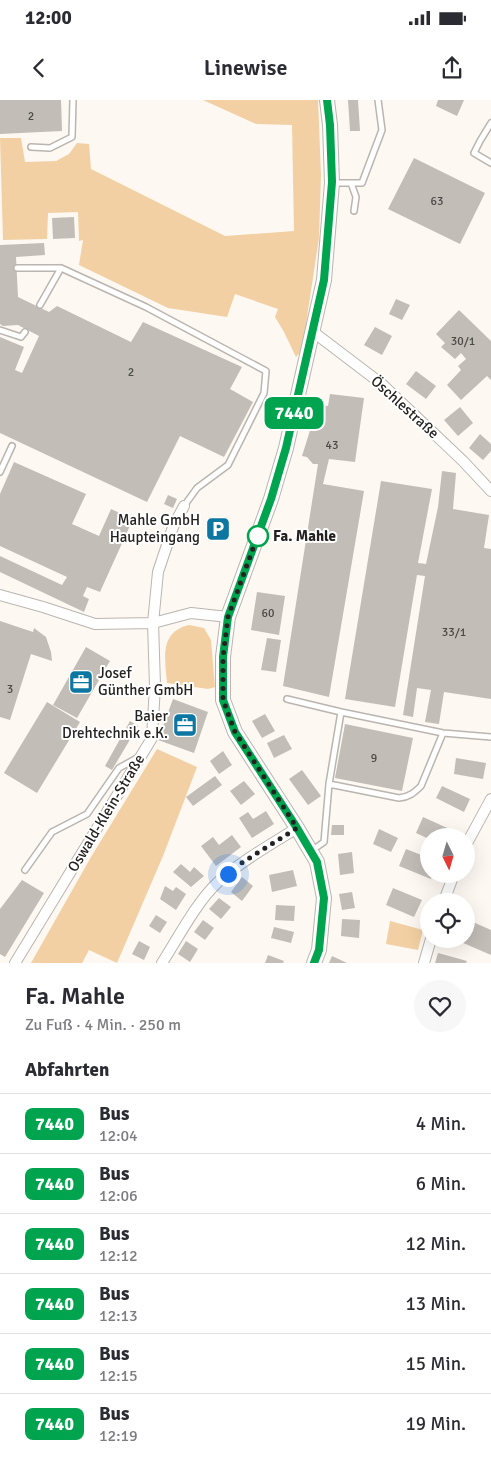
<!DOCTYPE html>
<html lang="de">
<head>
<meta charset="utf-8">
<style>
  :root { --surface:#fff; --page:#f7f7f7; --text:#2b2b33; --muted:#7c7c81; --line:#e1e1e2 }
  body { margin:0; font-family:Signika,sans-serif; background:var(--page); color:var(--text); height:100vh; display:flex; flex-direction:column; font-size:19px; white-space:nowrap }
  * { box-sizing:border-box; margin:0 }
  p { font-size:16px; color:var(--muted) }
  .icon { flex:none; width:28px; height:28px; fill:none; stroke:currentColor; stroke-width:2; stroke-linecap:round; stroke-linejoin:round }
  .map { position:relative; height:863px; overflow:hidden }
  .details { display:flex; flex-direction:column; background:var(--surface); flex:1 }
  .details>* { flex:none }
  .badge { padding:0 10px; border-radius:8px; font-size:18px; line-height:32px }
  .needle { width:32px; rotate:175deg }
  .buttons { position:absolute; left:420px; top:728px; display:grid; gap:10px }
  .buttons a { display:grid; place-items:center; width:55px; height:55px; border-radius:50%; background:var(--surface); box-shadow:0 5px 20px #0002; font-size:25px }
  .you { position:absolute; width:25px; height:25px; margin:-12px; border:4px solid #fff; border-radius:50%; background:#1a73e8; box-shadow:0 0 0 8px #1a73e833 }
  .map>.badge { position:absolute; translate:-50% -50%; box-shadow:0 0 0 2px #fff }
  h2 { padding:0 25px; font-size:19px; line-height:45px }
  .round { display:grid; place-items:center; flex:none; width:52px; height:52px; border-radius:26px; background:var(--page) }
  .headline { display:flex; align-items:center; justify-content:space-between; height:85px; padding:0 25px }
  h1 { font-size:24px; font-weight:600; line-height:38px }
  ul { padding:0; list-style:none }
  li { display:flex; align-items:center; gap:15px; height:60px; padding:0 25px; border-top:1px solid var(--line) }
  li div { flex:1 }
  li b { display:block; font-size:19px }
  li em { font-style:normal }
  li .badge { min-width:55px; font-weight:700; text-align:center }
  .status { display:flex; justify-content:space-between; align-items:center; height:35px; padding:0 25px; background:var(--surface); direction:ltr }
  .status svg { height:14px; fill:currentColor }
  header { display:flex; justify-content:space-between; align-items:center; height:65px; padding:0 25px; background:var(--surface); font-size:22px; font-weight:600 }
  .map>svg:first-child { display:block }
</style>
</head>
<body>
<div class="status"><b>12:00</b><svg viewBox="0 0 49 12"><path d="M0 12V9h3v3zM5 12V6h3v6zM10 12V3h3v9zM15 12V0h3v12zM26 1h20v11H26zM47 4h2v5h-2z"/></svg></div>
<header><svg class="icon" aria-label="back" viewBox="0 0 24 24"><path d="M15 5l-7 7 7 7"/></svg>Linewise<svg class="icon" aria-label="share" viewBox="0 0 24 24"><path d="M12 15V3M7 8l5-5 5 5M5 13v7h14v-7"/></svg></header>
<div class="map">
<svg width="491" height="863" viewBox="0 0 491 863">
  <rect width="100%" height="100%" fill="#fdf8f1"/>
  <path fill="#f2d0a3" d="M203,0H318L321,75L319,138L302,250L296,257L284,232L275,217L278,209L235,194L227,217L168,208L79,165L83,140L79,141L78,112L48,113L47,139L3,140L0,38H21L25,62L56,61L69,54L77,43L89,44L91,69L225,136L294,131L292,25L256,24Z
    M189,525L204,528L211,540L215,587L208,589L167,583C165,559 159,532 189,525Z
    M157,649L197,667L163,756L117,863L89,850L82,863H31L91,757Z
    M390,821L423,830L418,850L386,844Z"/>
  <path fill="#c2bdb7" d="M0,0H61L62,31L0,34Z
    M348,0H358L360,31H350Z
    M438,0H464L457,16L436,6Z
    M414,58L485,93L460,144L388,109Z
    M74,117L75,138L53,139L52,118Z
    M44,143L45,155L16,157L18,197L49,212L57,206L131,242L143,222L242,267L230,289L253,302L224,357L180,336L147,402L0,333V237L24,247L15,270L22,273L39,236L18,225L3,226L0,224V145Z
    M396,199L410,205L402,220L389,214Z
    M459,210L491,241V280L487,276L461,300L447,285L461,270L458,266L466,259L461,253L455,259L441,247L445,243L436,234Z
    M375,227L392,236L382,255L364,245Z
    M416,271L436,286L426,299L406,284Z
    M330,294L364,298L355,362L329,359L323,384L364,391L329,597L283,586L318,364H313L307,357L302,356L318,305L328,306Z
    M460,307L473,323L458,336L444,320Z
    M480,334L491,344V351L483,360L469,348Z
    M14,362L86,394L72,424L99,436L111,409L133,419L100,492L87,487L83,496L89,499L84,512L0,472V456L62,485L67,477L0,446V394Z
    M442,371L456,373L453,409L489,415L484,448L491,449V599L444,592L439,624L425,622L431,590L417,588L413,617L403,615L425,476L417,475L395,607L345,599L381,381L432,389L418,463L426,464L438,407Z
    M168,395L177,399L173,408L164,404Z
    M257,492L285,496L279,535L251,530Z
    M0,521L33,532L34,528L46,537L51,552L52,561L31,554L10,620L0,617Z
    M267,538L281,540L276,572L261,570Z
    M86,547L110,561L77,618L53,605Z
    M173,599L208,612L194,653L158,640Z
    M47,602L80,622L37,693L4,673Z
    M265,614L275,631L262,638L252,621Z
    M130,621L138,626L112,670L105,666Z
    M345,624L413,638L402,691L335,678Z
    M284,635L292,649L274,658L267,643Z
    M223,651L232,665L219,674L210,661Z
    M456,658L486,663L483,679L454,674Z
    M302,670L321,696L308,705L289,679Z
    M215,676L222,685L193,706L186,697Z
    M244,681L255,694L241,705L230,691Z
    M442,686L470,699L464,712L436,698Z
    M266,711L274,724L252,738L239,718L248,712L253,719Z
    M423,717L454,731L451,736H429V739L416,733Z
    M332,725H344V735H331Z
    M379,729L398,738L391,752L373,744Z
    M232,735L241,747L216,766L201,746L213,737L219,745Z
    M406,749L429,758V774H433L431,779L399,766Z
    M352,752L354,773L340,775L338,754Z
    M181,764L190,772L194,767L204,776L191,787L173,772Z
    M293,770L297,786L272,792L269,775Z
    M242,777L253,786L242,801L231,792Z
    M22,780L44,793L5,857L0,854V809Z
    M165,786L173,791L176,787L186,794L176,810L160,799Z
    M393,788L422,800L414,817L386,805Z
    M352,792L355,808L342,810L339,794Z
    M219,798L231,807L221,819L209,809Z
    M276,805L295,806L294,821L275,820Z
    M156,815L167,822L160,833L149,826Z
    M342,819L360,820L359,838L341,836Z
    M466,819L491,830V855L454,839H466Z
    M203,820L214,828L205,840L194,832Z
    M274,827L294,832L291,843L271,838Z
    M139,841L150,847L144,860L132,854Z
    M186,841L198,849L190,862L178,854Z
    M438,853L467,861L466,863H435Z
    M268,855L284,861L283,863H265Z
    M332,856L347,863H329Z"/>
  <g fill="none" stroke-linecap="round" stroke-linejoin="round">
    <defs>
      <path id="lane" d="M491,23L480,41L474,53L491,63
        M31,47L50,48L72,37L73,0
        M332,83H362L382,30L378,0
        M351,83L356,97L354,111
        M17,168H61L146,207L266,271L264,293L228,365L197,388L184,406
        M40,205L61,168
        M0,230L21,237L25,232
        M0,372L12,346
        M287,599L341,612
        M329,684L399,698C409,697 414,693 421,686L443,633
        M311,751L324,742L329,684L341,612L443,633L491,637
        M25,770L52,732L87,714L119,668L137,658"/>
      <path id="street" d="M312,231L383,285L463,361L491,391
        M0,495L43,507L95,524L153,523L191,513L228,517
        M466,745L491,699
        M444,801L454,774
        M15,863L152,638L155,586L153,523L158,472L173,427L184,406
        M162,863C178,838 196,803 217,783C241,761 270,745 297,728
        M424,863L431,839"/>
      <path id="secondary" d="M314,863L319,850L324,798L317,762L297,728L235,632L223,600V557L228,517L271,399L286,348L324,180L332,83L330,25L327,0"/>
    </defs>
    <use href="#lane" stroke="#bab5af" stroke-width="8"/>
    <use href="#street" stroke="#bab5af" stroke-width="12"/>
    <use href="#secondary" stroke="#bab5af" stroke-width="16"/>
    <use href="#lane" stroke="#fff" stroke-width="5"/>
    <use href="#street" stroke="#fff" stroke-width="10"/>
    <use href="#secondary" stroke="#fff" stroke-width="14"/>
  </g>
  <g fill="none" stroke-linecap="round" stroke-linejoin="round">
    <defs>
      <path id="line" d="M314,863L319,850L324,798L317,762L297,728L235,632L223,600V557L228,517L271,399L286,348L324,180L332,82L330,25L327,0"/>
    </defs>
    <use href="#line" stroke="#fff" stroke-width="11"/>
    <use href="#line" stroke="#00a44f" stroke-width="8"/>
    <path stroke="#242220" stroke-width="5" stroke-dasharray="0 9" d="M228,774L240,764L297,728L235,632L223,600V557L228,517L259,432L258,436"/>
  </g>
  <defs>
    <symbol id="parking-square" viewBox="-11 -11 22 22"><rect x="-9" y="-9" width="18" height="18" rx="4" fill="#0d76a1" stroke="#fff"/><path d="M-3.5-5.5H1a3.5 3.5 0 0 1 0 7H-1V5.5H-3.5ZM-1-3.4V-.6H.8a1.4 1.4 0 0 0 0-2.8Z" fill="#fff"/></symbol>
    <symbol id="office-square" viewBox="-11 -11 22 22"><rect x="-9" y="-9" width="18" height="18" rx="4" fill="#0d76a1" stroke="#fff"/><path d="M-6-3h4V-5.5h4V-3h4V5H-6ZM-1-4.5V-3h2v-1.5ZM-6 0V1H6V0Z" fill="#fff"/></symbol>
  </defs>
  <g fill-rule="evenodd">
    <use href="#parking-square" x="204" y="415" width="28" height="28"/>
    <use href="#office-square" x="67" y="568" width="28" height="28"/>
    <use href="#office-square" x="171" y="611" width="28" height="28"/>
  </g>
  <circle fill="#fff" stroke="#00a44f" stroke-width="2.5" cx="258" cy="436" r="10"/>
  <g text-anchor="middle" stroke-width="4" stroke-linejoin="round" paint-order="stroke">
    <g font-size="12" fill="#4c4946">
      <text x="31" y="20">2</text>
      <text x="437" y="105">63</text>
      <text x="463" y="245">30/1</text>
      <text x="131" y="276">2</text>
      <text x="332" y="349">43</text>
      <text x="268" y="517">60</text>
      <text x="454" y="536">33/1</text>
      <text x="10" y="593">3</text>
      <text x="374" y="662">9</text>
    </g>
    <g font-size="15" fill="#242220" stroke="#fff">
      <text transform="translate(405 307) rotate(42)" y="5">Öschlestraße</text>
      <text transform="translate(106 713) rotate(-59)" y="5">Oswald-Klein-Straße</text>
    </g>
    <g font-size="15" fill="#242220" stroke="#fff" text-anchor="end">
      <text x="200" y="425">Mahle GmbH<tspan x="200" dy="17">Haupteingang</tspan></text>
      <text x="98" y="578" text-anchor="start">Josef<tspan x="98" dy="17">Günther GmbH</tspan></text>
      <text x="168" y="621">Baier<tspan x="168" dy="17">Drehtechnik e.K.</tspan></text>
    </g>
    <g font-size="15" font-weight="bold" fill="#242220" stroke="#fff" text-anchor="start">
      <text x="273" y="441">Fa. Mahle</text>
    </g>
  </g>
</svg>
<div class="buttons">
<a><svg class="needle" viewBox="-14 -14 28 28"><path d="M0-13l5 13h-10z" fill="#e53935"/><path d="M0 13l5-13h-10z" fill="#7c7c81"/></svg></a>
<a><svg class="icon" aria-label="locate" viewBox="0 0 24 24"><circle cx="12" cy="12" r="6"/><path d="M12 2v4M12 18v4M2 12h4M18 12h4"/></svg></a>
</div>
<div class="you" style="left:228px;top:774px"></div>
<b class="badge" style="left:294px;top:313px;background:#00a44f;color:#fff">7440</b>
</div>
<section class="details">
<div class="headline"><div><h1>Fa. Mahle</h1><p>Zu Fuß · 4 Min. · 250 m</p></div><a class="round"><svg class="icon" aria-label="heart" viewBox="0 0 24 24"><path d="M12 20l-8-8c-3-5 5-10 8-4 3-6 11-1 8 4z"/></svg></a></div>
<h2>Abfahrten</h2>
<ul>
<li><span class="badge" style="background:#00a44f;color:#fff">7440</span><div><b>Bus</b><p>12:04</p></div><em>4 Min.</em></li>
<li><span class="badge" style="background:#00a44f;color:#fff">7440</span><div><b>Bus</b><p>12:06</p></div><em>6 Min.</em></li>
<li><span class="badge" style="background:#00a44f;color:#fff">7440</span><div><b>Bus</b><p>12:12</p></div><em>12 Min.</em></li>
<li><span class="badge" style="background:#00a44f;color:#fff">7440</span><div><b>Bus</b><p>12:13</p></div><em>13 Min.</em></li>
<li><span class="badge" style="background:#00a44f;color:#fff">7440</span><div><b>Bus</b><p>12:15</p></div><em>15 Min.</em></li>
<li><span class="badge" style="background:#00a44f;color:#fff">7440</span><div><b>Bus</b><p>12:19</p></div><em>19 Min.</em></li>
</ul>
</section>
</body>
</html>
